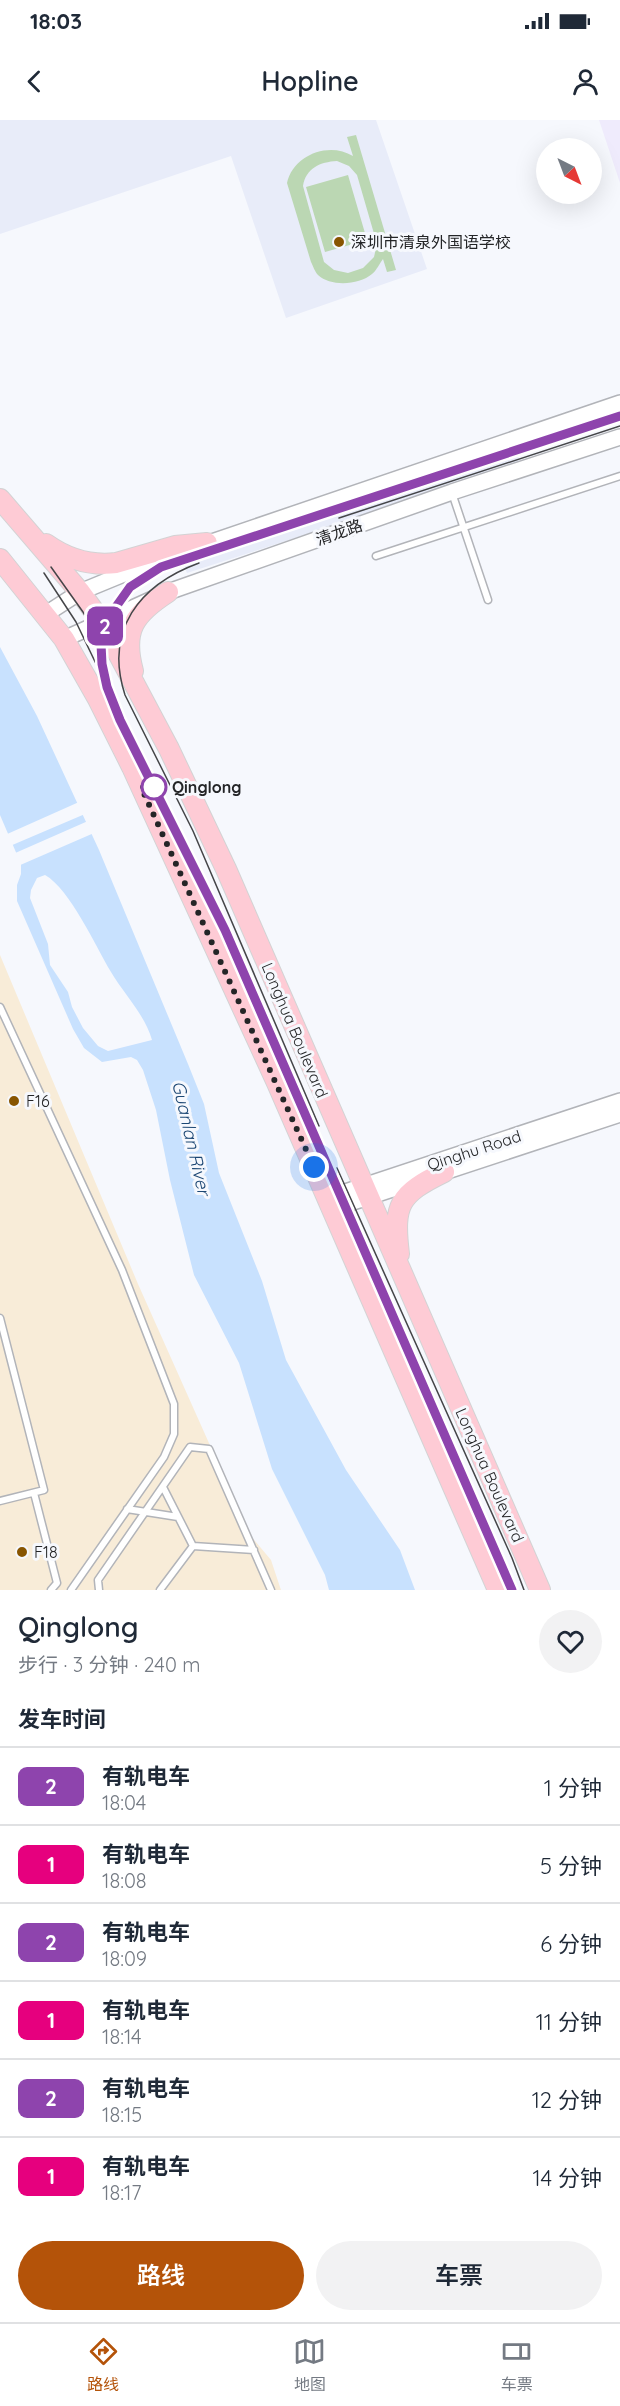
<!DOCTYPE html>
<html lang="zh">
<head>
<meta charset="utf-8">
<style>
  :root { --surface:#fff; --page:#f2f2f3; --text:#1f2937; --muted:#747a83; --line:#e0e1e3; --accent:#b45309 }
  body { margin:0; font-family:Quicksand,"Noto Sans SC",sans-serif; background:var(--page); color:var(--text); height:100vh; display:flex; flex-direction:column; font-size:22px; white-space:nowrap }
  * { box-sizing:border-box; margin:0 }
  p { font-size:20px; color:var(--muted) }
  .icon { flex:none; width:33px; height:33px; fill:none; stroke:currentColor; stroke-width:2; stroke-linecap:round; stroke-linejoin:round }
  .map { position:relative; height:1470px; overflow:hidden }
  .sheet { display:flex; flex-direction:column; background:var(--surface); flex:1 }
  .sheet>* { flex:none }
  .badge { padding:0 12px; border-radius:9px; font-size:21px; line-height:39px }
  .needle { width:39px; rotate:138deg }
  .tools { position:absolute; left:536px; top:18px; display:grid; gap:12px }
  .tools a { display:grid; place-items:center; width:66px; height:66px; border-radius:50%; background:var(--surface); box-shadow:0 6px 24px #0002; font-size:30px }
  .you { position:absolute; width:30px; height:30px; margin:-15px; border:4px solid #fff; border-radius:50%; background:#1a73e8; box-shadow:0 0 0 9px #1a73e833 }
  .map>.badge { position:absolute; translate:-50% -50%; box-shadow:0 0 0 3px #fff }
  h2 { padding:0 18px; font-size:22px; line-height:54px }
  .round { display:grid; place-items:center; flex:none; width:63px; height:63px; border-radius:32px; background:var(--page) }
  .summary { display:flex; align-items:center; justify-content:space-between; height:102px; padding:0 18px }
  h1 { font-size:28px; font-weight:600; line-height:45px }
  .action { display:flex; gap:12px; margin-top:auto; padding:12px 18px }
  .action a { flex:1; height:69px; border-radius:36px; background:var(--accent); color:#fff; font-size:24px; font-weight:600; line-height:69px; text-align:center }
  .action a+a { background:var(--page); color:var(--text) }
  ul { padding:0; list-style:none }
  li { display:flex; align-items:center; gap:18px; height:78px; padding:0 18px; border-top:2px solid var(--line) }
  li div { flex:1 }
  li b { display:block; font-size:22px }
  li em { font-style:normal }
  li .badge { min-width:66px; font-weight:700; text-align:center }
  .status { display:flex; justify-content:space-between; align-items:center; height:42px; padding:0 30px; background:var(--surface); direction:ltr }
  .status svg { height:16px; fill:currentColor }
  header { display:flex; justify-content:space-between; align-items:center; height:78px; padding:0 18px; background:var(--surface); font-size:27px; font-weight:600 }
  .dock { display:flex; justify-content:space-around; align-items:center; height:84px; border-top:2px solid var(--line); background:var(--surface); font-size:16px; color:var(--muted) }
  .dock a { display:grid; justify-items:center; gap:3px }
  .dock .active { color:var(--accent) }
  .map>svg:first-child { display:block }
</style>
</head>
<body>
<div class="status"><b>18:03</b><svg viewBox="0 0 49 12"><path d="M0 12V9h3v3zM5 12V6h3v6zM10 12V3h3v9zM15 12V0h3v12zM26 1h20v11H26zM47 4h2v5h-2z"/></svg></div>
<header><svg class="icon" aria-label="back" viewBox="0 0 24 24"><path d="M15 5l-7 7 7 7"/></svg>Hopline<svg class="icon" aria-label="person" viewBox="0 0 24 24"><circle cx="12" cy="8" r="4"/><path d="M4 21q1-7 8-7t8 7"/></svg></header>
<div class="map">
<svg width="620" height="1470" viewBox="0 0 620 1470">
  <rect width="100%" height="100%" fill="#f6f8fd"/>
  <path fill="#efebfc" d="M599,0H620V63Z"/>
  <path fill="#f8ecd8" d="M0,835L138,1164L250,1415L271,1440L281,1470H0Z"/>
  <path fill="#e8ecf9" d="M0,0H376L427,149L286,198L231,36L0,114Z
    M514,325L521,345L187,453L181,438Z"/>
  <path fill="#bbd7b3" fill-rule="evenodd" d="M356,15L396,150L387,152L383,139C379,144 377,150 372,154C359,165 331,167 318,155C315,152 313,146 311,142L287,63C293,35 329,21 353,36L347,17ZM337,41L349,46L357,55L377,124L374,137L363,148L348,153L334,150L324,142L303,66C306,48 320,42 337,41Z
    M348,55L367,120L325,132L306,67Z"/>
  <path fill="#c8e1fe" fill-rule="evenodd" d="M0,527L37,596L99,730L188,944L204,984L219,1053L262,1161L286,1240L346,1350L400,1430L415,1470H329L325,1455L272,1349L239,1243L194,1155L170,1060L156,990L143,950L137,940L131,937L102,942L84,928L73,909L17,781V765L21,754V744L0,695ZM45,755C70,769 96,827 111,852C124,874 145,895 152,920L108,931L98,926L83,908L72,887L68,872L50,845L48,824L30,778L31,770L37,758Z"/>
  <path fill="#f6f8fd" d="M79,682L85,694L10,726L5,715Z
    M88,701L94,713L18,746L13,734Z"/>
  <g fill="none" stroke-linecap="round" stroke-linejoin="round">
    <defs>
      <path id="service" d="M452,373L488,480
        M376,436L620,356
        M0,887L122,1150L174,1284V1314L164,1337L71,1470
        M0,1198L44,1370L0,1381
        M163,1367L193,1426
        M34,1373L57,1463L51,1470
        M127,1389L178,1397
        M193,1426L254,1430
        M99,1470L98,1460L190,1327L209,1329L271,1470
        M160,1470L193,1426"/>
      <path id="tertiary" d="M197,427L620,283
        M46,494L80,472L165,437
        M64,519L168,472L452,372L620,317
        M327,1078L620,981
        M332,1089L620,994"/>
      <path id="primary" d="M0,379L80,472L101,501L169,629L226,749L540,1470
        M46,424C67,439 90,446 116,443L175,426L207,423
        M0,439L64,519L98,579L132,647L277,963L498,1470
        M133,551C122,510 134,494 168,472
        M399,1134C393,1084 399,1074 444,1052"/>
    </defs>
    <use href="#service" stroke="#b2b4b9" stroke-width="9"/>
    <use href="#tertiary" stroke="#b2b4b9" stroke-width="18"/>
    <use href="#primary" stroke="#d3d3d4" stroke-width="22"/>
    <use href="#service" stroke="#fff" stroke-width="6"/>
    <use href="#tertiary" stroke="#fff" stroke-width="15"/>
    <use href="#primary" stroke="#fecbd5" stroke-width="20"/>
    <path stroke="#454649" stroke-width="1.5" d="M339,398L620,306
      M199,443C139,465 104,510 125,575L193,711L319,1006
      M51,447L83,492L103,528
      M44,453L76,502L99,550
      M337,1048L512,1438L524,1470
      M512,1470L224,810L120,600L107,567L102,545L101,524L108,498L130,467L161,447L620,296"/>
  </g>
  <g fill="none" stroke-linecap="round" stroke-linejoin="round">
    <defs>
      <path id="line" d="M512,1470L225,810L120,600L107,567L102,544L101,524L108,498L130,467L161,447L620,296"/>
    </defs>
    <use href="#line" stroke="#fff" stroke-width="14"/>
    <use href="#line" stroke="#8e44ad" stroke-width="9"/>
    <path stroke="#242527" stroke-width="6" stroke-dasharray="0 10.8" d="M154,667H141L314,1047"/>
  </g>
  <g fill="#850" stroke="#f6f8fd" stroke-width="2">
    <circle cx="339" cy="122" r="6"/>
    <circle cx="14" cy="981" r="6"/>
    <circle cx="22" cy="1432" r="6"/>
  </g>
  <circle fill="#fff" stroke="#8e44ad" stroke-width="3" cx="154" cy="667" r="12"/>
  <g text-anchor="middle" stroke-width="6" stroke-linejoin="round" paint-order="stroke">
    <g font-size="16" fill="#242527" stroke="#f6f8fd" text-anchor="start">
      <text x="351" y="128">深圳市清泉外国语学校</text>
      <text x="26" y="987">F16</text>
      <text x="34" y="1438">F18</text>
    </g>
    <g font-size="16" fill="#242527" stroke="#f6f8fd">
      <text transform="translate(339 412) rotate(-19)" y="6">清龙路</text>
      <text transform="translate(295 910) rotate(67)" y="6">Longhua Boulevard</text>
      <text transform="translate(474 1030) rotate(-18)" y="6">Qinghu Road</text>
      <text transform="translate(490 1355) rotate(66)" y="6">Longhua Boulevard</text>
    </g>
    <g font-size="16" font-weight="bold" fill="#242527" stroke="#f6f8fd" text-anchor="start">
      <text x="172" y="673">Qinglong</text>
    </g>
    <g font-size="18" font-style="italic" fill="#1c4774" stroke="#f6f8fd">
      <text transform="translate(191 1018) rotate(77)" y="6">Guanlan River</text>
    </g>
  </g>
</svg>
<div class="tools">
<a><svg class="needle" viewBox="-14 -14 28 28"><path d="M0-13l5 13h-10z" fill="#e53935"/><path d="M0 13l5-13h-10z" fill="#747a83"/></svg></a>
</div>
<div class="you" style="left:314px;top:1047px"></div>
<b class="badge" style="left:105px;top:506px;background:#8e44ad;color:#fff">2</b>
</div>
<section class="sheet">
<div class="summary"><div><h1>Qinglong</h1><p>步行 · 3 分钟 · 240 m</p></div><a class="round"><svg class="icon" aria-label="heart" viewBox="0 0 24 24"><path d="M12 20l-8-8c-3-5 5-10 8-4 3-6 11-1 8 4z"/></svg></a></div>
<h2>发车时间</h2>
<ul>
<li><span class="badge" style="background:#8e44ad;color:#fff">2</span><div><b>有轨电车</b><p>18:04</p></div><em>1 分钟</em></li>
<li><span class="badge" style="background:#e6007e;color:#fff">1</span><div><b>有轨电车</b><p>18:08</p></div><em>5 分钟</em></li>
<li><span class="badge" style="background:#8e44ad;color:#fff">2</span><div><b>有轨电车</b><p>18:09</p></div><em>6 分钟</em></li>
<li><span class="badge" style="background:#e6007e;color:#fff">1</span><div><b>有轨电车</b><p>18:14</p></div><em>11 分钟</em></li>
<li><span class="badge" style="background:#8e44ad;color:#fff">2</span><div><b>有轨电车</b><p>18:15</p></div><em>12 分钟</em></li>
<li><span class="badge" style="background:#e6007e;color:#fff">1</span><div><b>有轨电车</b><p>18:17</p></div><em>14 分钟</em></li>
</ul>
<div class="action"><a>路线</a><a>车票</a></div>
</section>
<nav class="dock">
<a class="active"><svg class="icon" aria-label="directions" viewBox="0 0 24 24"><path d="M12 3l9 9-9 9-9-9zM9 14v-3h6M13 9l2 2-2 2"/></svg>路线</a>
<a><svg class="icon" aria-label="map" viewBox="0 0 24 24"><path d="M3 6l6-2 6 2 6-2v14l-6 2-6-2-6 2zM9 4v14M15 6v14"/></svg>地图</a>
<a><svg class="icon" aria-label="tickets" viewBox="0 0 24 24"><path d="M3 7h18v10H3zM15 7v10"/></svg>车票</a>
</nav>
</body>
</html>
